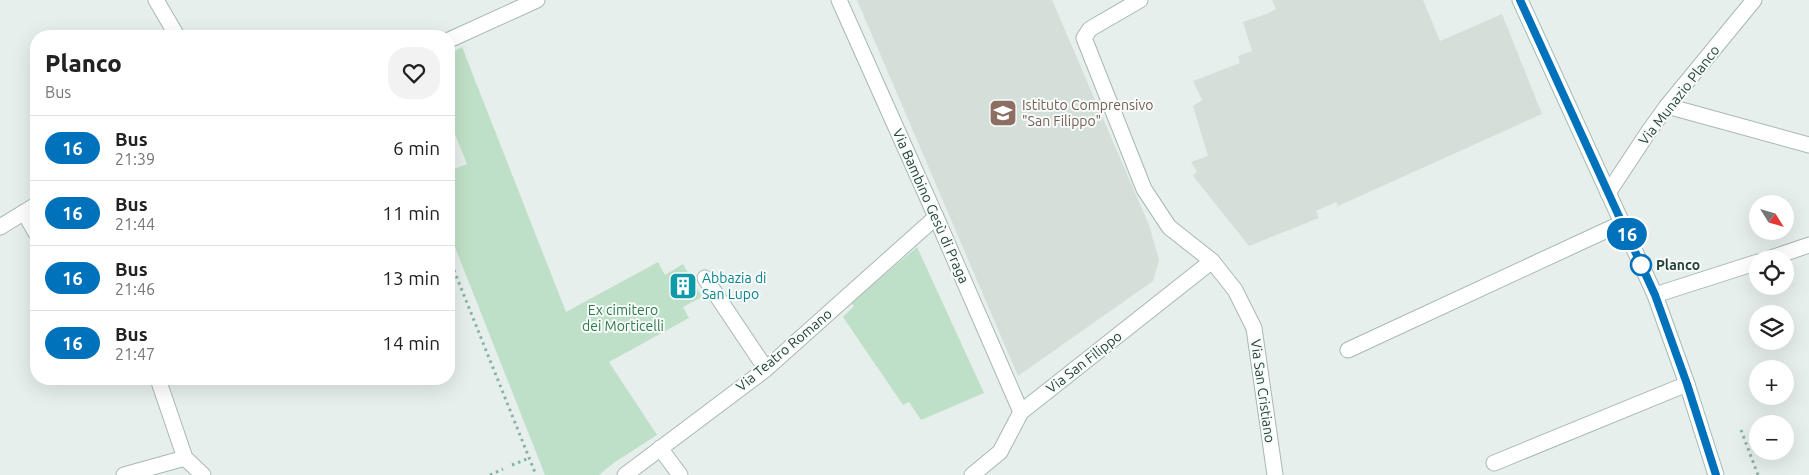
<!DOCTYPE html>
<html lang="it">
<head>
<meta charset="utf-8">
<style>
  :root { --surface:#fff; --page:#f2f2f2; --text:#222; --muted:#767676; --line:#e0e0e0 }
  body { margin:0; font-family:Ubuntu,sans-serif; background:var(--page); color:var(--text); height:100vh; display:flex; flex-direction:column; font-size:19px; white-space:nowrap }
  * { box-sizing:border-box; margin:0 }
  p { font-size:16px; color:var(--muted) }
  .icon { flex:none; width:28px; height:28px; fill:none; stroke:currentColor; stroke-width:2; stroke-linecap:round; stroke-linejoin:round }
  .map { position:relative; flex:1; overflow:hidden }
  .details { position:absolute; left:30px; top:30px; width:425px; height:355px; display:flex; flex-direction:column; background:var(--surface); border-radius:20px; box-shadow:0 5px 20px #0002 }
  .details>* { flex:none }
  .badge { padding:0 10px; border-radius:16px; font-size:18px; line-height:32px }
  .needle { width:32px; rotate:127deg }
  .fabs { position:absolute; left:1749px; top:195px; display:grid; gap:10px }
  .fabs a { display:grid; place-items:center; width:45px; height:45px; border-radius:50%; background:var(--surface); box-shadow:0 5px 20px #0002; font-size:25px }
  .map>.badge { position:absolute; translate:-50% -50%; box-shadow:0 0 0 2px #fff }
  .round { display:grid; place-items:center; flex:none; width:52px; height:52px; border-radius:20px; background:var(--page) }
  .head { display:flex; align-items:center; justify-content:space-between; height:85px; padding:0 15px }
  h1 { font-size:24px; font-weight:800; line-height:38px }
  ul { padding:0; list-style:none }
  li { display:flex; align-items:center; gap:15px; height:65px; padding:0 15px; border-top:1px solid var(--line) }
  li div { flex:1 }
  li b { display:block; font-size:19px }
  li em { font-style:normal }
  li .badge { min-width:55px; font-weight:700; text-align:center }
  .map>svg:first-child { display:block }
</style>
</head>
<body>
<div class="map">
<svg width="1809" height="475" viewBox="0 0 1809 475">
  <rect width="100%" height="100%" fill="#e6efeb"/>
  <path fill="#d4dfda" d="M857,0H1052L1149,225L1159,260L1153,281L1018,376Z
    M1272,0H1423L1440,41L1502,14L1542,114L1338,206L1336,202L1316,211L1319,218L1249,246L1193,176L1197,171L1191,162L1208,156L1193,106L1202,100L1193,81L1240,63L1238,56L1252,51L1243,22L1267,14L1276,9Z"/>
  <path fill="#bfe0c8" d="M462,47L566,312L658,262L665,275L683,264L702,297L683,307L689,318L609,362L657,435L615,462L599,475H545L449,232V171L467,164L449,119V54Z
    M917,247L984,393L921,420L909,402L903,405L843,317L854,306L851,303Z"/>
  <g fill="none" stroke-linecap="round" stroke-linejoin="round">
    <defs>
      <path id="lane" d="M1140,0L1090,29L1084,38L1144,189L1169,227L1212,261L1235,290L1254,328L1275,475
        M1667,106L1809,145
        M24,212L36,233
        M0,227L36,205
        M1768,259L1809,245
        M705,278L766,369
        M1655,295L1758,262
        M1348,350L1622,223
        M158,379L185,458L203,475
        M660,448L680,475
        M1494,463L1687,384
        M124,475L185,458
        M625,475L766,369L936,217"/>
      <path id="street" d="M156,0L177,36
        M839,0L936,217L1021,412
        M449,40L537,0
        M1608,193L1649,131L1667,106L1754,0
        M972,475L1000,452L1021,412L1212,261"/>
      <path id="secondary" d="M1520,0L1655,295L1687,384L1716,475"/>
    </defs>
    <use href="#lane" stroke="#a8b8b2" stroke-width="17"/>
    <use href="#street" stroke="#a8b8b2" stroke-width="17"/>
    <use href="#secondary" stroke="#a4bbb3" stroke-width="17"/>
    <path stroke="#86b3a5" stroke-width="3" stroke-dasharray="2.5 4" stroke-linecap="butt" d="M449,258L536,475
      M1741,430L1758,475
      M512,465L529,458
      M490,475L503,469"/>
    <use href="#lane" stroke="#fff" stroke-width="15"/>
    <use href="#street" stroke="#fff" stroke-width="15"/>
    <use href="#secondary" stroke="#fff" stroke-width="15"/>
  </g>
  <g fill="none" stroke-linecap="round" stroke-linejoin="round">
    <defs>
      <path id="line" d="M1520,0L1655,295L1687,384L1716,475"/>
    </defs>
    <use href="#line" stroke="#fff" stroke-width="11"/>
    <use href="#line" stroke="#0072bc" stroke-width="8"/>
  </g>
  <defs>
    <symbol id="school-square" viewBox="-11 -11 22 22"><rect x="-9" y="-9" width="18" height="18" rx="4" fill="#8d6e63" stroke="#f7fbf9"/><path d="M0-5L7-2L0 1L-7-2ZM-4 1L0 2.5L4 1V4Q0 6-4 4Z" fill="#fff"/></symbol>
    <symbol id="building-square" viewBox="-11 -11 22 22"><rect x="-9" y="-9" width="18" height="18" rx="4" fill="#0f9aa8" stroke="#f7fbf9"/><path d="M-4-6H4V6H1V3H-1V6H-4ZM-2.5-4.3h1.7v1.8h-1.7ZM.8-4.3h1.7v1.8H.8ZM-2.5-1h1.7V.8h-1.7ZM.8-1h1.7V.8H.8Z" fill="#fff"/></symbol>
  </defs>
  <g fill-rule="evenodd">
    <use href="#school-square" x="987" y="97" width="32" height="32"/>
    <use href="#building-square" x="667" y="270" width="32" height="32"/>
  </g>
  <circle fill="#fff" stroke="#0072bc" stroke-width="2.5" cx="1641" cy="265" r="10"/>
  <g text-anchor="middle" stroke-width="4" stroke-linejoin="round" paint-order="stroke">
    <g font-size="14" fill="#24423a" stroke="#f7fbf9">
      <text transform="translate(1679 95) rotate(-52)" y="5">Via Munazio Planco</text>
      <text transform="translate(931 206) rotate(66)" y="5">Via Bambino Gesù di Praga</text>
      <text transform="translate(784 350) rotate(-40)" y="5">Via Teatro Romano</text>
      <text transform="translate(1084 362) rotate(-38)" y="5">Via San Filippo</text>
      <text transform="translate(1263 391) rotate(82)" y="5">Via San Cristiano</text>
    </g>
    <g font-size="14" fill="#785e54" stroke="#f7fbf9" text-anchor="start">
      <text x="1022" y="110">Istituto Comprensivo<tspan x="1022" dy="16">"San Filippo"</tspan></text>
    </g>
    <g font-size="14" font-weight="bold" fill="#24423a" stroke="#f7fbf9" text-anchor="start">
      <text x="1656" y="270">Planco</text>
    </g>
    <g font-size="14" fill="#0d838f" stroke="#f7fbf9" text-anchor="start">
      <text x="702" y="283">Abbazia di<tspan x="702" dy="16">San Lupo</tspan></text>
    </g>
    <g font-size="14" fill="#2d7a4b" stroke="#f7fbf9">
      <text x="623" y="315">Ex cimitero<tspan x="623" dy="16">dei Morticelli</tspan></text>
    </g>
  </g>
</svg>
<div class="fabs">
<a><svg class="needle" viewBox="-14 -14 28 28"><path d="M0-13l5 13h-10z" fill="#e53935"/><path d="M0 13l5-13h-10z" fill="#767676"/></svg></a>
<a><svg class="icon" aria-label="locate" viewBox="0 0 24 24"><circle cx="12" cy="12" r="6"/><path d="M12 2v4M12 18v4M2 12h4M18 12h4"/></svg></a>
<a><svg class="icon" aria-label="layers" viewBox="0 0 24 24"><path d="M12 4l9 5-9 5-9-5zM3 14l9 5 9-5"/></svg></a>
<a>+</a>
<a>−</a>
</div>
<b class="badge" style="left:1627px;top:234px;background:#0072bc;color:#fff">16</b>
<section class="details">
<div class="head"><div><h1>Planco</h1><p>Bus</p></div><a class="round"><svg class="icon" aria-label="heart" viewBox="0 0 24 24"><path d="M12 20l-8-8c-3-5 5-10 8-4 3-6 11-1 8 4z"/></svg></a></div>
<ul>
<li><span class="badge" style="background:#0072bc;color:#fff">16</span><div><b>Bus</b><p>21:39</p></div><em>6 min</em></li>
<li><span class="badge" style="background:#0072bc;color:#fff">16</span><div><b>Bus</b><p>21:44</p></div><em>11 min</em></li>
<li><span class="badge" style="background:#0072bc;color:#fff">16</span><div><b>Bus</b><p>21:46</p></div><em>13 min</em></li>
<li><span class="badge" style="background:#0072bc;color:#fff">16</span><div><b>Bus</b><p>21:47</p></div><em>14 min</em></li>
</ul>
</section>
</div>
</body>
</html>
